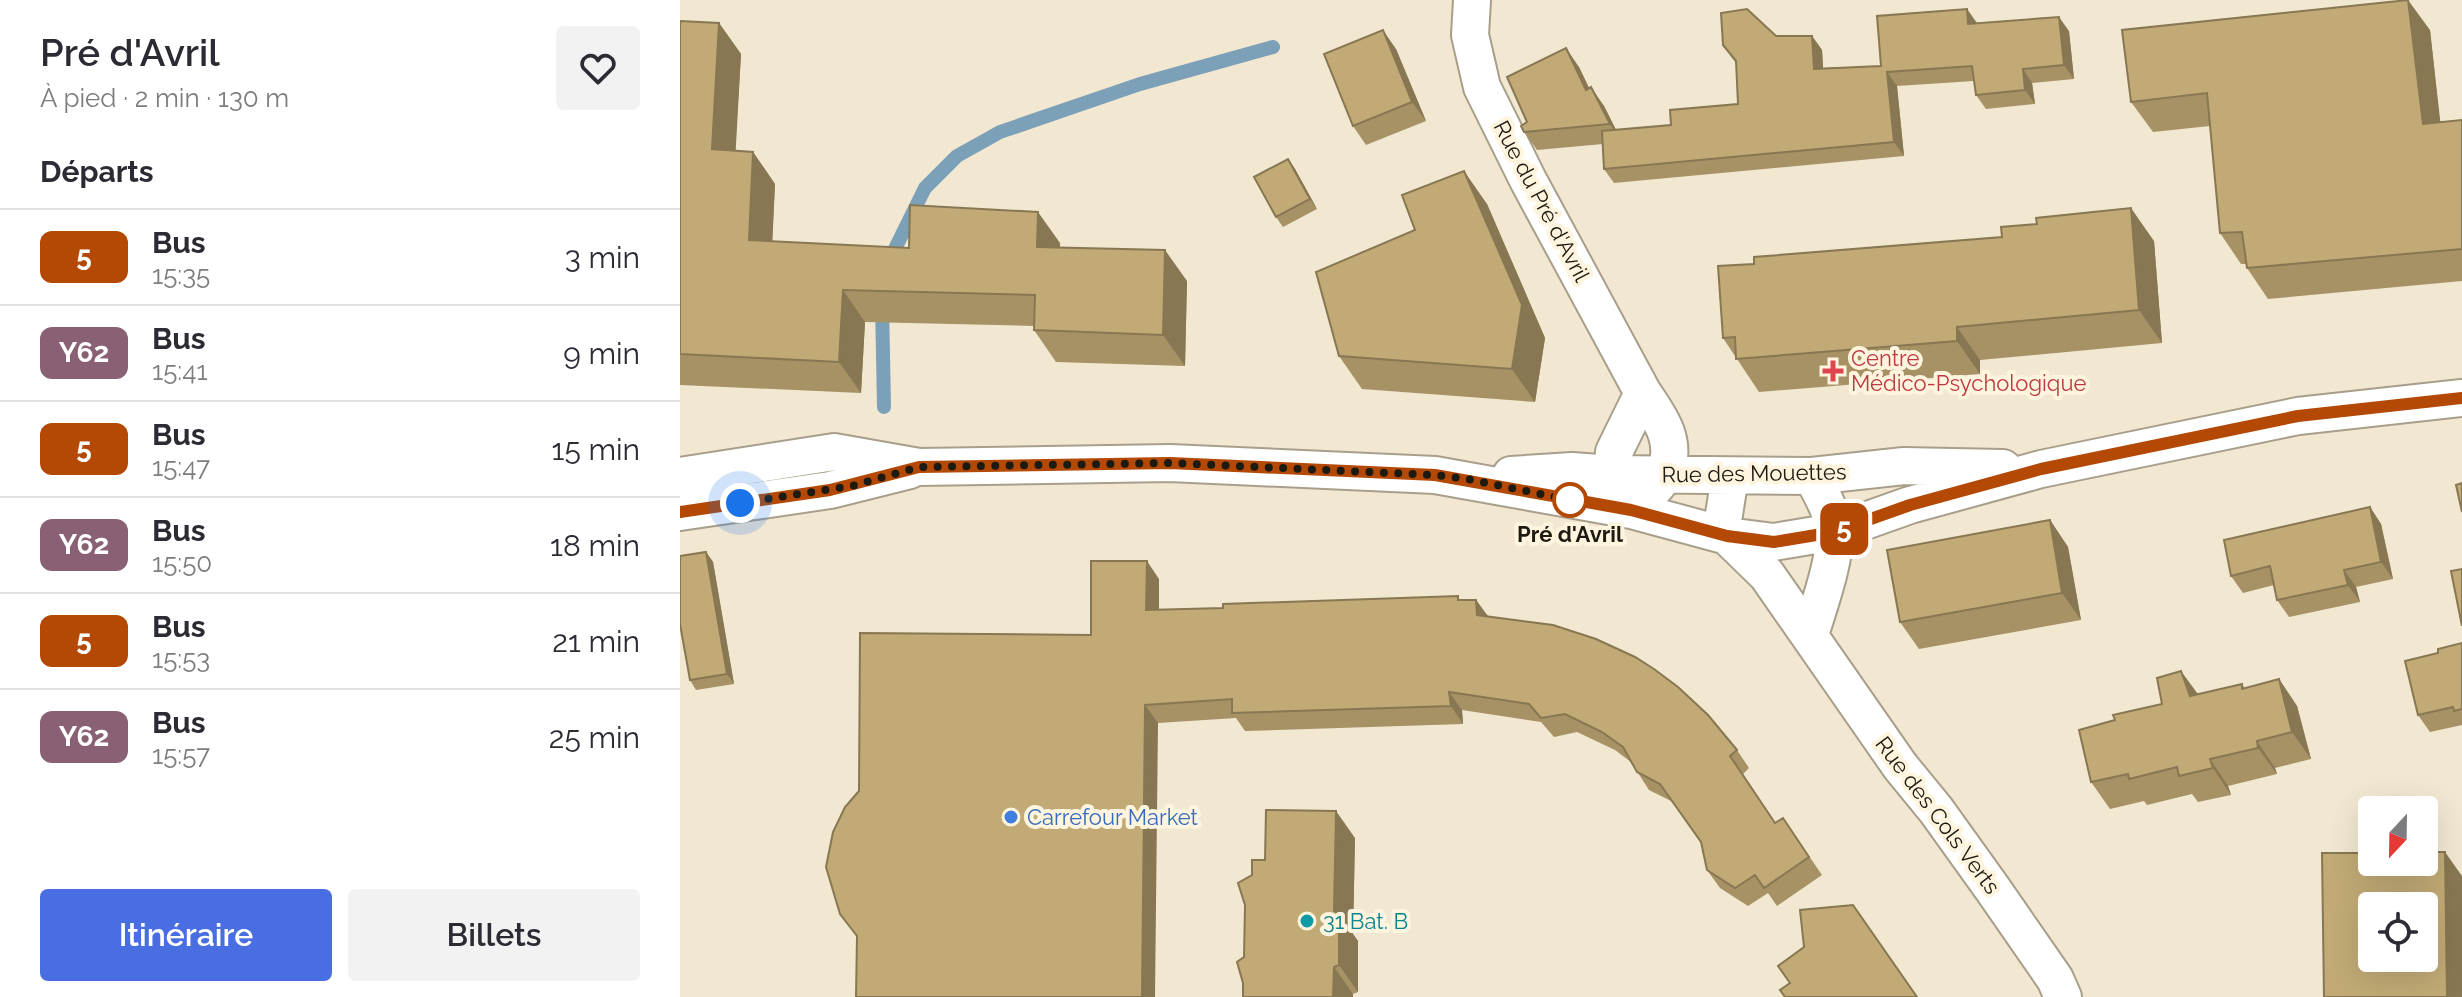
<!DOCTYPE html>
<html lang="fr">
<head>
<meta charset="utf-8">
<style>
  :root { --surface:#fff; --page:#f2f2f3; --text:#2b2b33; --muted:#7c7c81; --line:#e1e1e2; --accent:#496ee1 }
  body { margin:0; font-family:Raleway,sans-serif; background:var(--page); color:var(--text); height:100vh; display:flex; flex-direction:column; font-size:30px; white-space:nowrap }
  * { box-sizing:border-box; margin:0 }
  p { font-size:26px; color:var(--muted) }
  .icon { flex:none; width:44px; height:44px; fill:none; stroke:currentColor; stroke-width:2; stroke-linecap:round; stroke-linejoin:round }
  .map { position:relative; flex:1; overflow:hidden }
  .details { display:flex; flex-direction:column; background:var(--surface); width:680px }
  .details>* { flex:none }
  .badge { padding:0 16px; border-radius:12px; font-size:28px; line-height:52px }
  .needle { width:52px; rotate:202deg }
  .buttons { position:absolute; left:1678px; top:796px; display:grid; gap:16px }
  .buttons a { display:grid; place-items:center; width:80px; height:80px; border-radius:8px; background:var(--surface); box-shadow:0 8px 32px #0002; font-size:40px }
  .you { position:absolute; width:40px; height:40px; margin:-20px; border:6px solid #fff; border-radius:50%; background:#1a73e8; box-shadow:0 0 0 12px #1a73e833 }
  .map>.badge { position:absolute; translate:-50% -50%; box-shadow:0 0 0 4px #fff }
  h2 { padding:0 40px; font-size:30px; line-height:72px }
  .round { display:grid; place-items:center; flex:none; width:84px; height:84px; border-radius:8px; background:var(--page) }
  .headline { display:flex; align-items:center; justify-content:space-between; height:136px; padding:0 40px }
  h1 { font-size:38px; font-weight:600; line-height:60px }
  .primary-button { display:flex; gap:16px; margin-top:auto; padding:16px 40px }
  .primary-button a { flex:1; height:92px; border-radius:8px; background:var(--accent); color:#fff; font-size:32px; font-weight:600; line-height:92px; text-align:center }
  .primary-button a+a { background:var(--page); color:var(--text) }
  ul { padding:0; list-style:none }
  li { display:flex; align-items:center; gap:24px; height:96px; padding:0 40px; border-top:2px solid var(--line) }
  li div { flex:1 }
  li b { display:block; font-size:30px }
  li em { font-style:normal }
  li .badge { min-width:88px; font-weight:700; text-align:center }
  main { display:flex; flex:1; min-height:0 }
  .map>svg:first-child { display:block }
</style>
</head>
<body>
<main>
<section class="details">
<div class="headline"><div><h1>Pré d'Avril</h1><p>À pied · 2 min · 130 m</p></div><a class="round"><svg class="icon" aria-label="heart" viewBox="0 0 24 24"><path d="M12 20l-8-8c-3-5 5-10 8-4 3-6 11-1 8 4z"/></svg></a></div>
<h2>Départs</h2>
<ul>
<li><span class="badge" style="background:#b44805;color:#fff">5</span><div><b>Bus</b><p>15:35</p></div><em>3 min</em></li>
<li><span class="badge" style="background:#8a6075;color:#fff">Y62</span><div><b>Bus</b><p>15:41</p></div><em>9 min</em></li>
<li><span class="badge" style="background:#b44805;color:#fff">5</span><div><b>Bus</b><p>15:47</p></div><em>15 min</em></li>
<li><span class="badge" style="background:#8a6075;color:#fff">Y62</span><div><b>Bus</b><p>15:50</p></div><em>18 min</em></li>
<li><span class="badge" style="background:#b44805;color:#fff">5</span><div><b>Bus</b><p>15:53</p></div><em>21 min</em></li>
<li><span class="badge" style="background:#8a6075;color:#fff">Y62</span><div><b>Bus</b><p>15:57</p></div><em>25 min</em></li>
</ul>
<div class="primary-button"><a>Itinéraire</a><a>Billets</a></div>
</section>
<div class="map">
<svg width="1782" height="997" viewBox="0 0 1782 997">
  <rect width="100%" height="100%" fill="#f2e8d2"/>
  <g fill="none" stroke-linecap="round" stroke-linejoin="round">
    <path stroke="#7ca0b8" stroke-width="14" d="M208,263L245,188L277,156L320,132L460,84L593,47
      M202,303L204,407"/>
    <defs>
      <path id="street" d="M792,0L790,35L802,87L848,180L963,393C980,418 998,441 985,473C980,486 961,500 951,510L932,474L934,452L963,393
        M831,475L892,471L932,474L1132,476L1224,466L1323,468
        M0,476L154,452L239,467L490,463L755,475L951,510L1047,536L1094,542L1154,532L1230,505L1361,469L1618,416L1782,398
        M1054,477L1048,489L1043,521L1047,536L1087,575L1220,766L1256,810L1312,888L1375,979L1383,997
        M0,512L150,490L230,470
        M1130,635C1138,608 1157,557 1154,529C1151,510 1141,493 1132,476"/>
    </defs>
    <use href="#street" stroke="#a89f8b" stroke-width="40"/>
    <use href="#street" stroke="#fff" stroke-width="36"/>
  </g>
  <path fill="#a69265" d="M0,21L39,23L61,54L55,151L73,152L95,184L92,241L229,248L380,243V248L507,281L505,366L376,362L354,330V326L185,322L181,393L0,385Z
    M1297,23L1389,31L1394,79L1352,83L1355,104L1306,109L1296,95L1294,81L1217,86L1224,156L934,183L924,169L923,144L857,150L844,132L847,122L899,67L909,88L924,106L936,130L991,125L1058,104L1056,63L1043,45L1096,36H1132L1142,50L1143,68L1201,66Z
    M1750,30L1760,123L1782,120V281L1588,299L1567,268L1566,264H1561L1540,233L1530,126L1473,132L1451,102Z
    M716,49L746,121L686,145L673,126Z
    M608,159L615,169L637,209L603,227L596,217Z
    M807,204L865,338L855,402L682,389L659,356Z
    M1474,241L1482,343L1300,360V374L1079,392L1043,338Z
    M1690,507L1701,524L1713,579L1676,587L1680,602L1609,617L1597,600L1594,585L1563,593L1551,576Z
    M1370,520L1388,547L1401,620L1239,649L1220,622Z
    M26,552L33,562L54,684L16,690L10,680Z
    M479,579V610L796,600L808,616L1057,750L1069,768L1063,774L1095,823L1103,818L1142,875L1097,906L1088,893L1068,906L1040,888L1027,870L1021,842L993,802L969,790L951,762L935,750L897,732L874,737L861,722L782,710L783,724L565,731L556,718L478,723L177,937L160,914L411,635Z
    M1782,643V725L1750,732L1738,715L1758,653Z
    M1599,679L1617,706L1631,759L1595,768L1597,774L1548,786L1551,795L1518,802L1512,794L1467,805L1464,801L1430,809L1411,782L1435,720L1518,694L1562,684L1565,688Z
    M675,838L673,934L678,941V992L673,994L572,875L585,860Z"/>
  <path fill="#877752" d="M1728,0L1750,30L1764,155L1743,124Z
    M1287,9L1297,23L1298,39L1288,24Z
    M1379,17L1389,31L1394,79L1384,65Z
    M39,23L61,54L54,181L32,149Z
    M703,30L716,49L746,121L732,102Z
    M1132,36L1142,50L1144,83L1134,69Z
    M886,48L899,67L919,109L906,90Z
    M1343,69L1352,83L1355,104L1345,90Z
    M1207,72L1217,86L1224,156L1214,142Z
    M911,87L924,106L942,142L930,124Z
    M73,152L95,184L91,272L69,240Z
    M608,159L615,169L637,209L630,199Z
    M784,171L807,204L865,338L855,402L832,369Z
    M1451,208L1474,241L1482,343L1459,310Z
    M358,212L380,243L379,279L357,247Z
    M485,250L507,281L505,366L483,335Z
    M163,290L185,322L181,393L159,362Z
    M1277,327L1300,360V374L1277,341Z
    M1690,507L1701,524L1713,579L1701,562Z
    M1370,520L1388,547L1401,620L1382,593Z
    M26,552L33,562L54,684L47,674Z
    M467,561L479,579V628L466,610Z
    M1664,570L1676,587L1680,602L1668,585Z
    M796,600L809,618L797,615Z
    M1501,671L1520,697L1510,696Z
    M1599,679L1617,706L1631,759L1612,732Z
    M769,692L782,710L783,724L771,706Z
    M465,705L478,723L475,997H462Z
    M1577,741L1595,768L1597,774L1578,748Z
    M1530,759L1548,786L1551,795L1533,768Z
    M656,811L675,838L673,934L678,941V992L659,965L654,911Z
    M1765,852L1782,876V997H1767Z
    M654,967L673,994V997H653Z"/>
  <path fill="#c1aa75" stroke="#877752" stroke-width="2" fill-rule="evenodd" d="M1728,0L1743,124L1782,120V249L1567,268L1562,232L1540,233L1527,93L1451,102L1442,30Z
    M1067,9L1096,36H1132L1134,69L1201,66L1197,16L1287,9L1288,24L1379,17L1384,65L1343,69L1345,90L1296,95L1292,66L1207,72L1214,142L924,169L922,131L991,125L990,110L1058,104L1056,61L1043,45L1041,13Z
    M0,21L39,23L32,149L73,152L69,240L229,248L230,205L358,212L357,247L485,250L483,335L354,330L355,295L163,290L159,362L0,354Z
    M703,30L732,102L673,126L644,54Z
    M886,48L906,90L911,87L930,124L844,132L841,126L847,122L827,77Z
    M608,159L630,199L596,217L574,177Z
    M784,171L842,305L832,369L659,356L636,272L735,230L722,195Z
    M1451,208L1459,310L1277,327V341L1056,359L1055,337L1043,338L1038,266L1074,264V257L1322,237L1321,227L1357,224L1356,218Z
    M1782,483V512L1776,485Z
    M1690,507L1701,562L1664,570L1668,585L1597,600L1590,566L1551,576L1544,540Z
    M1370,520L1382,593L1220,622L1207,550Z
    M26,552L47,674L10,680L0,624V556Z
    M411,561H467L466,610L543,608V604L778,596V600H796L797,615L873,625L916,639L955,657L974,669L998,687L1028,715L1057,750L1050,756L1095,823L1103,818L1129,857L1084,888L1075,875L1055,888L1027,870L1021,842L980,784L957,772L943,747L922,732L885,714L861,718L849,704L769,692L771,706L552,713V699L465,705L462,997H176L177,936L160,914L146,867L153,832L165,807L179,791L180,633L411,635Z
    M1782,569V626L1771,571Z
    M1782,643V709L1774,711L1773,707L1738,715L1725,661L1758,653V649Z
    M1501,671L1510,696L1562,684V689L1599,679L1612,732L1577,741L1578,748L1530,759L1533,768L1499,776L1497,767L1449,779L1448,774L1411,782L1399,730L1435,720L1433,715L1482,704L1477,678Z
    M586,810L656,811L654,911L659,914V965L654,967L653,997H563V983L557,962L564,957L565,905L558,883L572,875V860H585Z
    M1744,852H1765L1767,997H1644L1642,853H1692V862H1744ZM1692,906H1744V958H1692Z
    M1173,905L1237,997H1105L1100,990L1110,983L1098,966L1124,947L1120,910Z"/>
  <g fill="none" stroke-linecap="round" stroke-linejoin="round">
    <defs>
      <path id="line" d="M0,512L150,490L239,467L490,463L755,475L951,510L1047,536L1094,542L1154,532L1230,505L1361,469L1618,416L1782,398"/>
    </defs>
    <use href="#line" stroke="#fff" stroke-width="18"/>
    <use href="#line" stroke="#b44805" stroke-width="12"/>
    <path stroke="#1d1a12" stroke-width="8" stroke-dasharray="0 14.4" d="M60,503L172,486L239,467L490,463L755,475L787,479L890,500"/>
  </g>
  <path fill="#e0444e" stroke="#fff5df" stroke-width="3" d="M1149 359h8v8h8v8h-8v8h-8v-8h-8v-8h8z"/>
  <circle fill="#fff" stroke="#b44805" stroke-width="4" cx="890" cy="500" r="16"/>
  <circle fill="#3f7fe0" stroke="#fff5df" stroke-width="3" cx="331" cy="817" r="8"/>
  <circle fill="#0f9aa8" stroke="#fff5df" stroke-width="3" cx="627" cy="921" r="8"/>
  <g text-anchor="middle" stroke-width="8" stroke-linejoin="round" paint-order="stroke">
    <g font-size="22" fill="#1d1a12" stroke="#fff5df">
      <text transform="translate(862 201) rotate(62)" y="8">Rue du Pré d'Avril</text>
      <text transform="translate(1074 473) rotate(-1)" y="8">Rue des Mouettes</text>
      <text transform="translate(1258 815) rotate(53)" y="8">Rue des Cols Verts</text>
    </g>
    <g font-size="22" fill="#be3a42" stroke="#fff5df" text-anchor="start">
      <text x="1171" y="366">Centre<tspan x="1171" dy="25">Médico-Psychologique</tspan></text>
    </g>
    <g font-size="22" font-weight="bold" fill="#1d1a12" stroke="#fff5df">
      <text x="890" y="542">Pré d'Avril</text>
    </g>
    <g font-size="22" fill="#366cbe" stroke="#fff5df" text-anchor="start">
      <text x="347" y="825">Carrefour Market</text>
    </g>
    <g font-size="22" fill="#0d838f" stroke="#fff5df" text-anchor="start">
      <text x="643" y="929">31 Bat. B</text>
    </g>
  </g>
</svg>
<div class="buttons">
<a><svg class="needle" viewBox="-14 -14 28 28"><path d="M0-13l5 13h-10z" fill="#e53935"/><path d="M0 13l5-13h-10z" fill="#7c7c81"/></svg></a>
<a><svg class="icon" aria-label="locate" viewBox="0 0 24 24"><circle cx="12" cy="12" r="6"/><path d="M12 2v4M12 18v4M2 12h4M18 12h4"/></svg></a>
</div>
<div class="you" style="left:60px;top:503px"></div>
<b class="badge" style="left:1164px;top:529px;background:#b44805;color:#fff">5</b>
</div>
</main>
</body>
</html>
